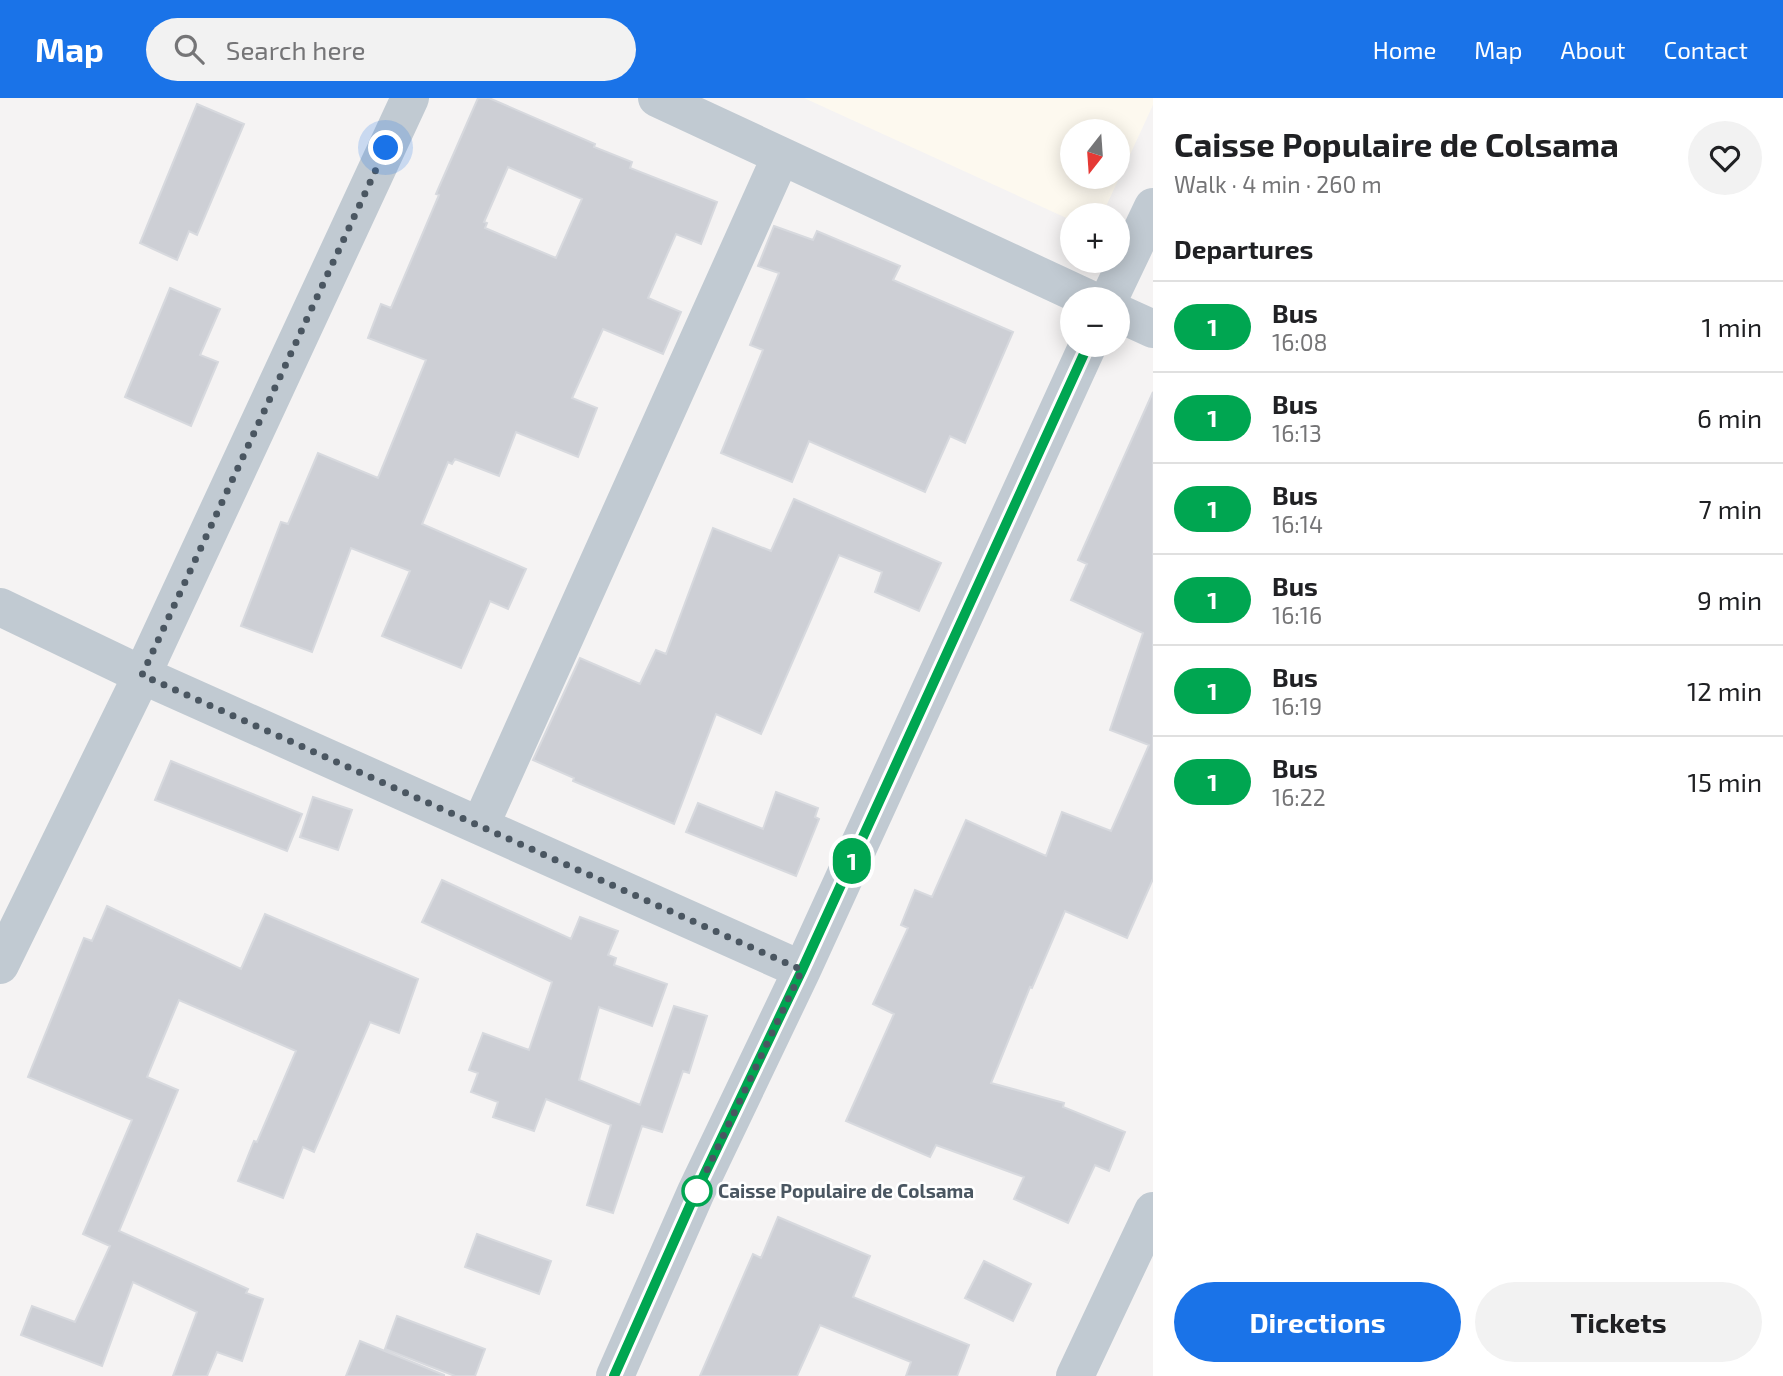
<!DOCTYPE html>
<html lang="en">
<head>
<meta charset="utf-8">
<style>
  :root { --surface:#fff; --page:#f2f2f2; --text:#202124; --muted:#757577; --line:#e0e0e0; --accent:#1a73e8 }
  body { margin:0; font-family:"Exo 2",sans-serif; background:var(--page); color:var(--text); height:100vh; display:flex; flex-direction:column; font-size:26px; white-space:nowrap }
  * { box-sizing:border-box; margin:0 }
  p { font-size:23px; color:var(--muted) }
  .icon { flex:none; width:38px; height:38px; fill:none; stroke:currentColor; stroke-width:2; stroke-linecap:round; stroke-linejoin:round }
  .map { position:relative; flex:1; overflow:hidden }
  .sheet { display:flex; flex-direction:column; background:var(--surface); width:630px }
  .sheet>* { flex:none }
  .badge { padding:0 14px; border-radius:23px; font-size:24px; line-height:46px }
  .needle { width:46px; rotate:197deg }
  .tools { position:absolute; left:1060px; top:21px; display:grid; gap:14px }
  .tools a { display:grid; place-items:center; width:70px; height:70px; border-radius:50%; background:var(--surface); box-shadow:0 4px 18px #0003; font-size:35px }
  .you { position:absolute; width:35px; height:35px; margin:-18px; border:5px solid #fff; border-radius:50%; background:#1a73e8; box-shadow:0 0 0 10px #1a73e833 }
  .map>.badge { position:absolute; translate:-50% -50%; box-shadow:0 0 0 4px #fff }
  h2 { padding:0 21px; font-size:26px; line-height:63px }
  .round { display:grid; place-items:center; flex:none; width:74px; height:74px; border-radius:37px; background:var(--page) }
  .summary { display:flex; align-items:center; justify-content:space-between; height:119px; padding:0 21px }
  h1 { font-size:33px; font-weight:700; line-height:52px }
  .primary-button { display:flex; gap:14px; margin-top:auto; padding:14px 21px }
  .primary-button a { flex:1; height:80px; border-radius:42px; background:var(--accent); color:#fff; font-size:28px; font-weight:700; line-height:80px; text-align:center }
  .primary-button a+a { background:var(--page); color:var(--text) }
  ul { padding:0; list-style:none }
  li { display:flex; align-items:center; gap:21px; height:91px; padding:0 21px; border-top:2px solid var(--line) }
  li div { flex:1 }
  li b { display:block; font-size:26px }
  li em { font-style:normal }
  li .badge { min-width:77px; font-weight:700; text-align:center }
  header { display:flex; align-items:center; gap:42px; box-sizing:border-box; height:98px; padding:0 35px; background:var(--accent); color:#fff }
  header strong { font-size:33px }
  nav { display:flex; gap:38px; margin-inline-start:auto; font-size:24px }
  .search { width:490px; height:63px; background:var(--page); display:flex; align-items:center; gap:18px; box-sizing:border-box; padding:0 24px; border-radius:38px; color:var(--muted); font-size:26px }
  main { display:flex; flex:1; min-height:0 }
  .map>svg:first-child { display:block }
</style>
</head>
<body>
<header>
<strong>Map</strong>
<div class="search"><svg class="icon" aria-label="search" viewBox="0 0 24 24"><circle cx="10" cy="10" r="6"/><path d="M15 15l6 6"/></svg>Search here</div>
<nav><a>Home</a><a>Map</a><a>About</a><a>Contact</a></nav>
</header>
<main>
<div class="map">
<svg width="1153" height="1278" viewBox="0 0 1153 1278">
  <rect width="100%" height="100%" fill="#f5f3f3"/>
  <path fill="#fdf9ef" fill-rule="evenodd" d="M804,0H1153V7L1102,117H1073V123ZM1073,33H1118V79H1073Z"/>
  <path fill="#cdcfd5" stroke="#d7d9de" stroke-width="2" fill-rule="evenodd" d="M478,0H489L595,46L594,49L632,64L630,70L717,104L701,146L676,136L648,200L681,214L663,256L603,231L572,300L597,310L578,359L516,334L499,378L455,361L452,366L448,364L422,426L526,471L508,511L490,503L461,570L382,538L410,473L351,450L312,554L241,528L281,424L288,426L318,355L378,380L426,262L368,240L381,206L391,210L439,97L436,96ZM508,69L582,101L556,160L485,130L487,125L484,124Z
    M197,6L244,26L197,137L189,133L177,162L140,145Z
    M774,128L813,142L817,133L900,168L893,182L1013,234L965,345L950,338L925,394L809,343L792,384L721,355L763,252L750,247L779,175L758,168Z
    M170,190L220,211L200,257L218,264L191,328L125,299Z
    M1153,294V781L1127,840L1065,813L1032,890L1030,889L991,985L1064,1005L1063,1009L1125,1034L1109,1073L1095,1067L1068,1125L1014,1101L1024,1079L936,1047L930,1059L846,1023L894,916L873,906L908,830L901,827L915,792L932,799L966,722L1046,758L1062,714L1111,733L1149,647L1110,632L1143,535L1071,502L1087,466L1078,462Z
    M794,401L941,465L919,513L875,494L882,474L839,457L761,636L716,616L674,726L573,683L574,680L533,662L580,560L640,586L656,552L666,556L713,430L771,453Z
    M171,663L302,716L287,753L155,702Z
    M776,694L818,710L815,719L819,721L796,778L686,734L698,705L763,731Z
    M313,699L352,712L338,752L300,739Z
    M442,782L571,841L580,819L618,833L608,857L616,860L614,867L667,886L652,928L599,909L579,982L640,1007L674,908L707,918L689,975L683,973L662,1034L642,1028L613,1115L587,1107L611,1027L546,1001L534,1033L493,1019L498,1004L471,994L478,975L469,972L483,935L529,952L552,884L422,824Z
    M107,808L241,871L265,816L418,881L399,935L370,924L314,1054L303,1049L283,1100L238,1083L254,1043L257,1044L296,953L179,902L147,979L178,992L119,1133L248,1191L246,1195L263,1201L242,1263L217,1254L207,1278H173L197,1214L133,1184L102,1268L21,1237L32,1208L75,1224L110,1148L83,1136L132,1022L28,979L84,840L92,843Z
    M778,1119L870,1158L853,1199L969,1247L957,1278H906L911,1264L820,1227L797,1278H700L753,1156L761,1160Z
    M477,1136L551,1163L539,1196L465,1169Z
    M984,1163L1031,1186L1013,1223L965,1200Z
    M397,1218L485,1251L475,1278H455L385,1251Z
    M360,1243L444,1277V1278H346Z"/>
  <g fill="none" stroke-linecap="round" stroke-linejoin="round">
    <path stroke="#c1cad2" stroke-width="38" d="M657,0L1089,201
      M1109,201L1153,109
      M1118,215L1153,231
      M0,509L142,577L802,872
      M480,728L781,58
      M0,867L142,577L410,0
      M615,1278L696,1094L802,872L1088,247
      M1075,1278L1153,1113"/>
  </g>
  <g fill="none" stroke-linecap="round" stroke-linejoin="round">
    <defs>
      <path id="line" d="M614,1278L696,1094L802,872L1088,247"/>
    </defs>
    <use href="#line" stroke="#fff" stroke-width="16"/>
    <use href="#line" stroke="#00a651" stroke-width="10"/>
    <path stroke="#4a5661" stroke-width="7" stroke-dasharray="0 12.6" d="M386,50L142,577L802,872L697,1093"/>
  </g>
  <circle fill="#fff" stroke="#00a651" stroke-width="3.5" cx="697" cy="1093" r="14"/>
  <g text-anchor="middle" stroke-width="5" stroke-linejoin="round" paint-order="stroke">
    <g font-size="19" font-weight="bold" fill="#4a5661" stroke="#fff" text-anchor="start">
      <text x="718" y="1100">Caisse Populaire de Colsama</text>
    </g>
  </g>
</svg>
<div class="tools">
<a><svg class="needle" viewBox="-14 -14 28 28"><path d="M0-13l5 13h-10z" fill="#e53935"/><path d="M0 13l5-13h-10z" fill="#757577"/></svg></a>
<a>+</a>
<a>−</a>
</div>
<div class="you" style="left:386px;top:50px"></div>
<b class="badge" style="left:852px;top:763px;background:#00a651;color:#fff">1</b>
</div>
<section class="sheet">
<div class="summary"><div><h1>Caisse Populaire de Colsama</h1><p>Walk · 4 min · 260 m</p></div><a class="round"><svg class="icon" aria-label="heart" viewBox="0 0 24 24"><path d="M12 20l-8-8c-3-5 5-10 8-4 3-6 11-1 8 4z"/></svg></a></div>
<h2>Departures</h2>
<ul>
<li><span class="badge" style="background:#00a651;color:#fff">1</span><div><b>Bus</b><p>16:08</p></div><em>1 min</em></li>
<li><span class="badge" style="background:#00a651;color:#fff">1</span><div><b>Bus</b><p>16:13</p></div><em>6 min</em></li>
<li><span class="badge" style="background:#00a651;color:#fff">1</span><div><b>Bus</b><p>16:14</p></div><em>7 min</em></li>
<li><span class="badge" style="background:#00a651;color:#fff">1</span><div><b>Bus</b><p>16:16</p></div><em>9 min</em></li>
<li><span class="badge" style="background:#00a651;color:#fff">1</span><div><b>Bus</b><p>16:19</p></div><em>12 min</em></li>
<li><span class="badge" style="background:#00a651;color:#fff">1</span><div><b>Bus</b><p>16:22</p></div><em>15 min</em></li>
</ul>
<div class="primary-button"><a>Directions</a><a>Tickets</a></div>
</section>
</main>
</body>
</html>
